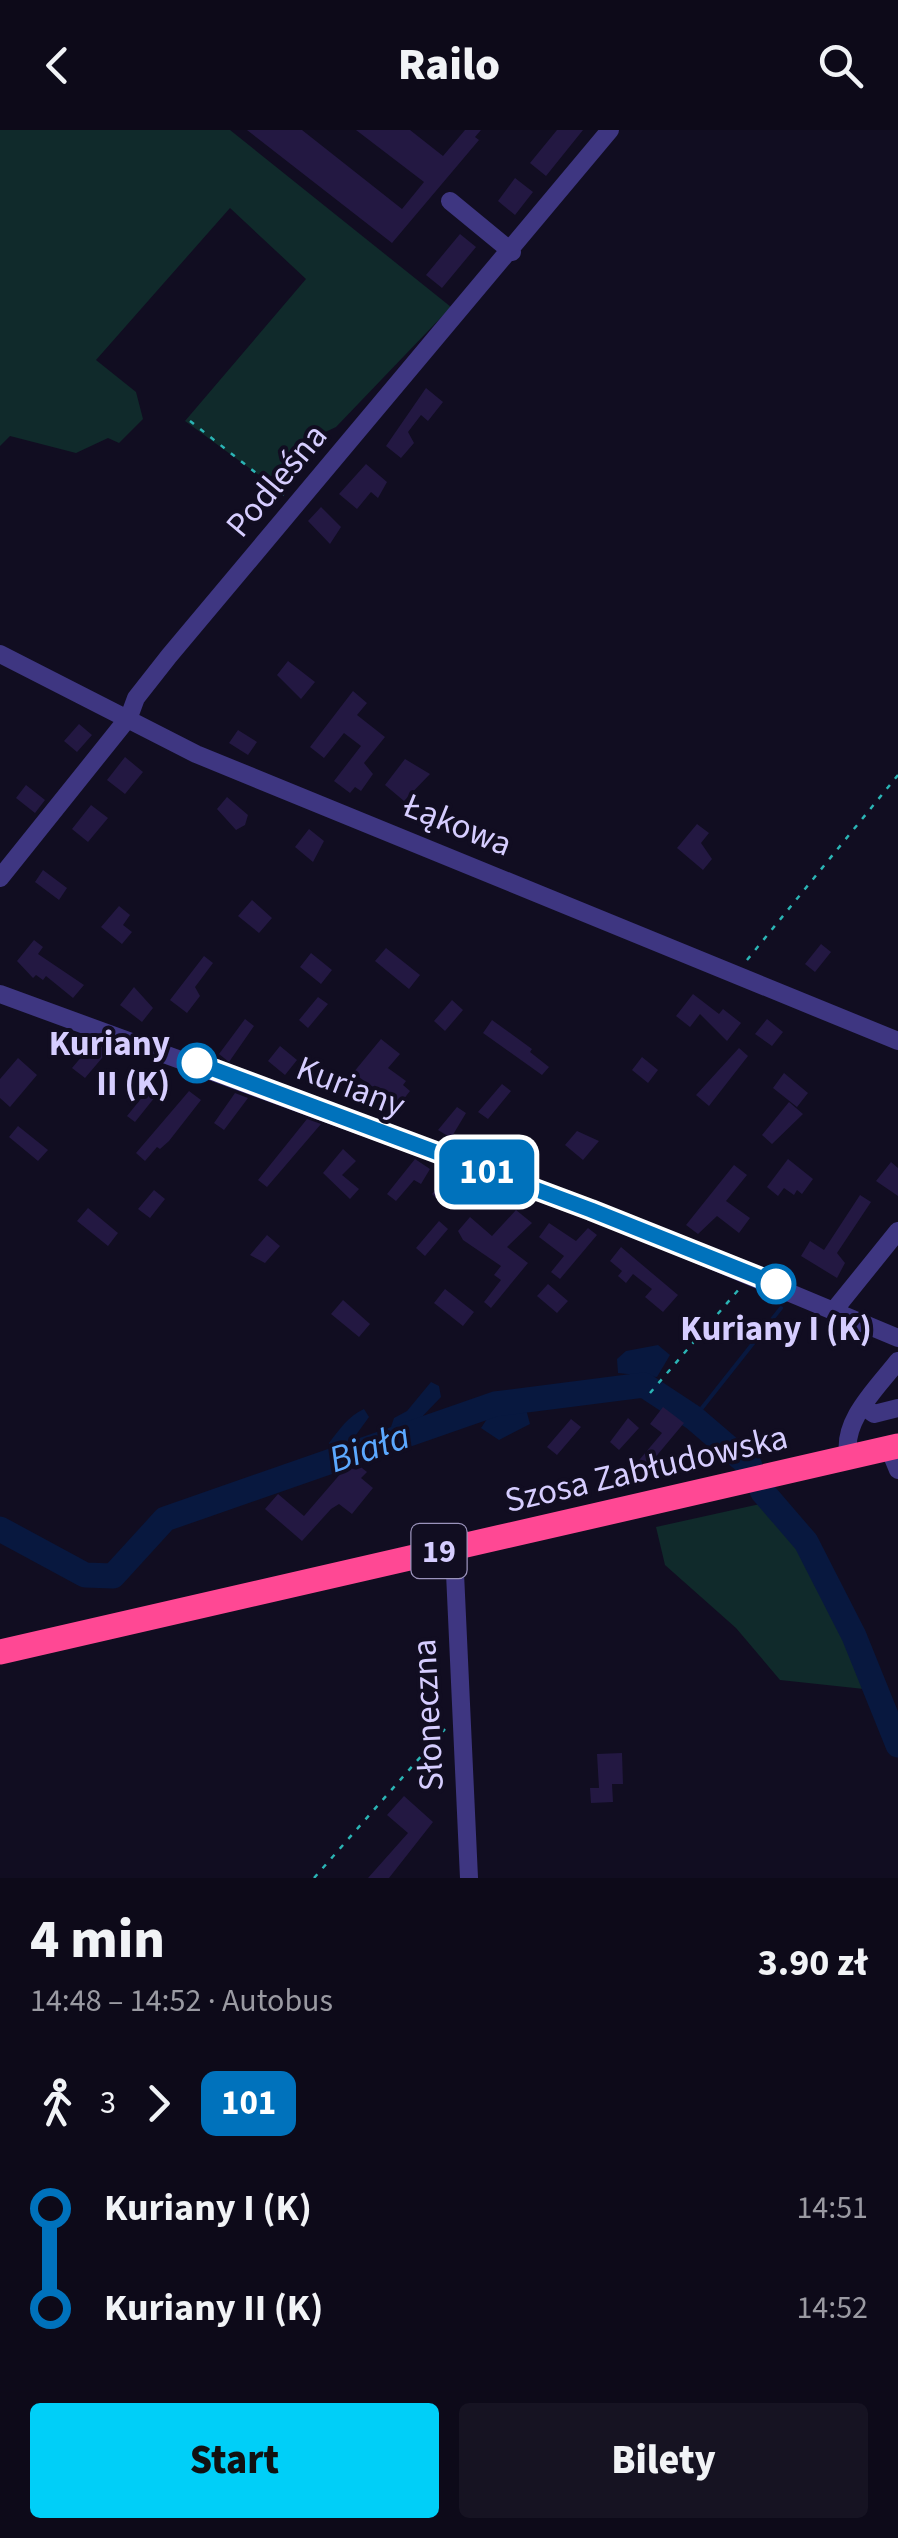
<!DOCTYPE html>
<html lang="pl">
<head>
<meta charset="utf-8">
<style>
  :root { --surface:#0d0a19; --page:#161322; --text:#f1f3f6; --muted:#9a9aa2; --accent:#00cff8 }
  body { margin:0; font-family:"Source Sans 3",sans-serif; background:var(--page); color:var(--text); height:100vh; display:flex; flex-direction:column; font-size:38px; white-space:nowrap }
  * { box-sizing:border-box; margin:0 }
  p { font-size:32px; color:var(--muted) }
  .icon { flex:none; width:55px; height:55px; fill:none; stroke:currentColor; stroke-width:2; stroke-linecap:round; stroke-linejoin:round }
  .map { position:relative; height:1748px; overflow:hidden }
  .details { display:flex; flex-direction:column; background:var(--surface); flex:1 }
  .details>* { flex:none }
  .badge { padding:0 20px; border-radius:15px; font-size:35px; line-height:65px }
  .map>.badge { position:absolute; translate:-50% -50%; box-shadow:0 0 0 5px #fff }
  .legs { display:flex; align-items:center; gap:15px; height:110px; padding:0 30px; font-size:32px }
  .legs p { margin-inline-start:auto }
  .head { display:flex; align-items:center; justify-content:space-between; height:170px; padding:0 30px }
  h1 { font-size:55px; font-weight:800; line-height:75px }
  .cta { display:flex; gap:20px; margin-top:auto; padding:20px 30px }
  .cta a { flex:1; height:115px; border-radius:10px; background:var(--accent); color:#111; font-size:40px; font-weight:800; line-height:115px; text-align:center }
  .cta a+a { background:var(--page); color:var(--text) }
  ul { padding:0 30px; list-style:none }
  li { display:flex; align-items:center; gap:35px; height:100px; font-size:38px }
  li i { display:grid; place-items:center; width:15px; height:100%; margin:0 12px; background:currentColor }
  li i::after { content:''; width:25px; height:25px; margin:-12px; border:8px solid; border-radius:50%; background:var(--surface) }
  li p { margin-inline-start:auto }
  li:first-child i { background:linear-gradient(#0000 50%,currentColor 0) }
  li:last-child i { background:linear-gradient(currentColor 50%,#0000 0) }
  header { display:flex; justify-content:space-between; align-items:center; height:130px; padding:0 30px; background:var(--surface); font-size:45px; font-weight:800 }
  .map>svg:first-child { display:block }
</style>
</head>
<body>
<header><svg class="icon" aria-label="back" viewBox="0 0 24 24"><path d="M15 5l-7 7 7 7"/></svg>Railo<svg class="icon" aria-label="search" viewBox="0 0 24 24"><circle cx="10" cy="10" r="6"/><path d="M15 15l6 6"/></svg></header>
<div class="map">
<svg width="898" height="1748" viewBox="0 0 898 1748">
  <rect width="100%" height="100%" fill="#110d21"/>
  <path fill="#102a2b" d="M0,0H230L451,177L336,297L300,314L267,351L185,291L306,149L230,78L96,230L136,262L143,289L119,313L108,308L76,323L10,306L0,316Z
    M760,1374L795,1406L842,1493L864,1559L780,1550L736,1498L665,1435L656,1397Z"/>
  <path fill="#08183f" d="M658,1215L670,1225L657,1247L618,1243L617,1229L626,1221Z
    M431,1252L439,1256L441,1267L416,1293L396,1302L391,1297L394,1288L407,1281Z
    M364,1279L369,1287L348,1316L332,1319L329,1313C339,1300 348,1286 364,1279Z
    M526,1279L530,1294L499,1310L481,1298L491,1283Z"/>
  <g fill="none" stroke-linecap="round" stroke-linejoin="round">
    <path stroke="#08183f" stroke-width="4" d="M694,1288L781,1178"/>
    <path stroke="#08183f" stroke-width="25" d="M762,1361L806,1412L854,1506L898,1615
      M0,1399L85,1445L113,1446L165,1389L495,1274L644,1255L694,1288L750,1336"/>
  </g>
  <path fill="#231842" d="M247,0H302L402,79L424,52L356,0H410L443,26L465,0H481L475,7L479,10L392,113Z
    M557,0H583L546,46L530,33Z
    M515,48L533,62L515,85L498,71Z
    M460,104L476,117L442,158L426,145Z
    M426,258L443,272L428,291L421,285L408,302L414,313L401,328L386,316Z
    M366,334L387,352L378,368L371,362L357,379L339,364Z
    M321,377L341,397L330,414L308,391Z
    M288,531L315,552L301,569L277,545Z
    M353,561L367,573L357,585L385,607L364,633L373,644L361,661L355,657L350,663L334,651L361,616L344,603L324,628L310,617Z
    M79,594L92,605L77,622L64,611Z
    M238,600L257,612L248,625L229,613Z
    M125,627L143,642L125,664L107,650Z
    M405,629L430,644L404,671L385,655Z
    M26,655L45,670L35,683L16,668Z
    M227,667L248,685L245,695L236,700L217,679Z
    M91,675L108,688L88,712L72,699Z
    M697,694L709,703L701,713L712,729L703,740L677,718Z
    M309,699L324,711L313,732L295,717Z
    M43,740L67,758L59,770L35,752Z
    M252,770L272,788L259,803L238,786Z
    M119,776L130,785L123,795L132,802L122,814L101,797Z
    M34,810L43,817L38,824L84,855L73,868L46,846L43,850L36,845L33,848L17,831Z
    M821,814L831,822L815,842L805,834Z
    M386,818L420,845L409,859L375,831Z
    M311,823L332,840L321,854L300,837Z
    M204,826L213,833L195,857L200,866L187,883L170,870Z
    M134,857L153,878L142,892L120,875Z
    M693,864L719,884L723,879L741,893L727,911L700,884L690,897L676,886Z
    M318,867L328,874L308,898L299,890Z
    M452,870L463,880L445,901L434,891Z
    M245,889L254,896L229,932L219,924Z
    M767,889L783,902L772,916L755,904Z
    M492,890L532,919L530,922L549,937L542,945L483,903Z
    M381,909L400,924L388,938L406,951L403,955L410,961L399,975L353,943Z
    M94,912L108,921L85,948L72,938Z
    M280,916L297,930L285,945L268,931Z
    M739,918L748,926L709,976L696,965Z
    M642,927L658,940L648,953L632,940Z
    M18,928L37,945L10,977L0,968V949Z
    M784,943L808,963L797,977L773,958Z
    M502,954L511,961L488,989L478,982Z
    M148,960L155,967L135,992L127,986Z
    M189,961L201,970L169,1011L160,1019L157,1017L145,1031L136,1023Z
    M235,963L248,968L224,1000L214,993Z
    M789,972L803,984L772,1014L762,1005Z
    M457,977L466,983L451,1008L438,1000Z
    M307,989L321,994L267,1057L258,1050Z
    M18,996L48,1020L38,1031L9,1007Z
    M577,1001L599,1011L583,1030L565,1015Z
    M343,1019L356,1031L342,1045L359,1059L350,1069L323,1043Z
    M415,1029L430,1039L421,1054L414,1050L396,1071L387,1064Z
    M788,1029L813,1049L802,1064L797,1060L794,1065L784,1058L778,1066L767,1057Z
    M891,1032L898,1038V1066L876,1051Z
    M734,1035L747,1045L726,1071L750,1088L739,1103L717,1086L698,1104L686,1095Z
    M448,1044L460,1053L441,1072L432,1064Z
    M154,1060L165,1069L150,1088L138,1079Z
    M860,1065L871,1072L837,1123L845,1133L837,1148L801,1126L810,1111L824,1120Z
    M88,1078L118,1103L108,1116L77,1091Z
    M516,1080L532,1093L507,1117L528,1133L491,1178L484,1172L501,1150L494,1145L501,1136L463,1110L458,1101L470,1087L492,1106Z
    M439,1091L448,1099L425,1126L416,1118Z
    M549,1093L576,1111L588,1098L597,1105L560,1149L551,1142L564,1126L539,1107Z
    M267,1105L280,1116L265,1133L250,1125Z
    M621,1117L678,1165L663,1182L645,1167L652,1159L633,1144L626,1153L618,1146L622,1141L610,1131Z
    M548,1154L568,1171L557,1183L537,1166Z
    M445,1159L474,1182L463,1196L434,1173Z
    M343,1170L370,1194L359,1207L331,1184Z
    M663,1277L684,1293L643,1342L635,1335L662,1303L650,1294Z
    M628,1288L639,1298L619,1320L610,1312Z
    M571,1289L581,1297L557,1325L547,1317Z
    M357,1334L367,1342L361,1348L373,1358L352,1384L339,1374L331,1379L302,1411L265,1379L278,1364L304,1386L348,1335L353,1339Z
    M622,1623L623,1654H612L613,1672L591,1673L590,1658H599L597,1624Z
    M404,1666L433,1692L389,1748H368L408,1703L387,1685Z"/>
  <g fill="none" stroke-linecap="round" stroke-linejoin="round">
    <path stroke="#2bb4b5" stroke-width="2.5" stroke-dasharray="5 8" stroke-linecap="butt" d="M190,291L284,365
      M747,830L898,645
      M650,1263L740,1158
      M314,1748L445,1599"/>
    <path stroke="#3e3681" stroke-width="18" d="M450,71L512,122
      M0,524L196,624L898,911
      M0,748L129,587L136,568L169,526L610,0
      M0,864L591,1080L898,1208
      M835,1179L898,1101
      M864,1277L874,1284L898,1278
      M889,1318L898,1340
      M849,1327C840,1292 878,1257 898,1231
      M448,1419L455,1443L469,1748"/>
    <path stroke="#ff4894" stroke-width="25" d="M0,1522L898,1316"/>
  </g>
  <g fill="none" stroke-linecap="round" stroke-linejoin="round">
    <defs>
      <path id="line-1" d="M197,933L591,1080L776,1154"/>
    </defs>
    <use href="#line-1" stroke="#fff" stroke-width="22"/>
    <use href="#line-1" stroke="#0072bc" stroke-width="15"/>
  </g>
  <g fill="#fff" stroke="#0072bc" stroke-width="5">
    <circle cx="197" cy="933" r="18"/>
    <circle cx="776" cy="1154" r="18"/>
  </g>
  <g text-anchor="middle" stroke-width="8" stroke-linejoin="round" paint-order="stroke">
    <rect fill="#110d21" stroke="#9b93bc" stroke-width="2.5" x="411.5" y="1394" width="55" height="54" rx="8"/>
    <g font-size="32" font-weight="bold" fill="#d6cdff">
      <text x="439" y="1432">19</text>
    </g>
    <g font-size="35" fill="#d6cdff" stroke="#110d21">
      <text transform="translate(276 350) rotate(-50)" y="12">Podleśna</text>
      <text transform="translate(458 694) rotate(22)" y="12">Łąkowa</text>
      <text transform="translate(351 956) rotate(21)" y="12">Kuriany</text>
      <text transform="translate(646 1338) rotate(-13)" y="12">Szosa Zabłudowska</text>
      <text transform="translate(427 1585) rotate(-93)" y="12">Słoneczna</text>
    </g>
    <g font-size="35" font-weight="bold" fill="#d6cdff" stroke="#110d21" text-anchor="end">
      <text x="170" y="925">Kuriany<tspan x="170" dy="40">II (K)</tspan></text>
      <text x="776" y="1210" text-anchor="middle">Kuriany I (K)</text>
    </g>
    <g font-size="38" font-style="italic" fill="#5ba8ff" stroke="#110d21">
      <text transform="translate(369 1317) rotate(-19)" y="13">Biała</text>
    </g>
  </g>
</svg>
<b class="badge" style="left:487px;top:1042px;background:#0072bc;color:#fff">101</b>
</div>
<section class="details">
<div class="head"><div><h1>4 min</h1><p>14:48 – 14:52 · Autobus</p></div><b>3.90 zł</b></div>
<div class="legs"><svg class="icon" aria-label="walk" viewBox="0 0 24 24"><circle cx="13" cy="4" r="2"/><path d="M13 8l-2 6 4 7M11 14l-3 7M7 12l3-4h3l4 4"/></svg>3<svg class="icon" aria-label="forward" viewBox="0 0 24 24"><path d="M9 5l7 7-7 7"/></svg><b class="badge" style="background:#0072bc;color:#fff">101</b></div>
<ul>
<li><i style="color:#0072bc"></i><b>Kuriany I (K)</b><p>14:51</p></li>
<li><i style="color:#0072bc"></i><b>Kuriany II (K)</b><p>14:52</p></li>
</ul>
<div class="cta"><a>Start</a><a>Bilety</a></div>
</section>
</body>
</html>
